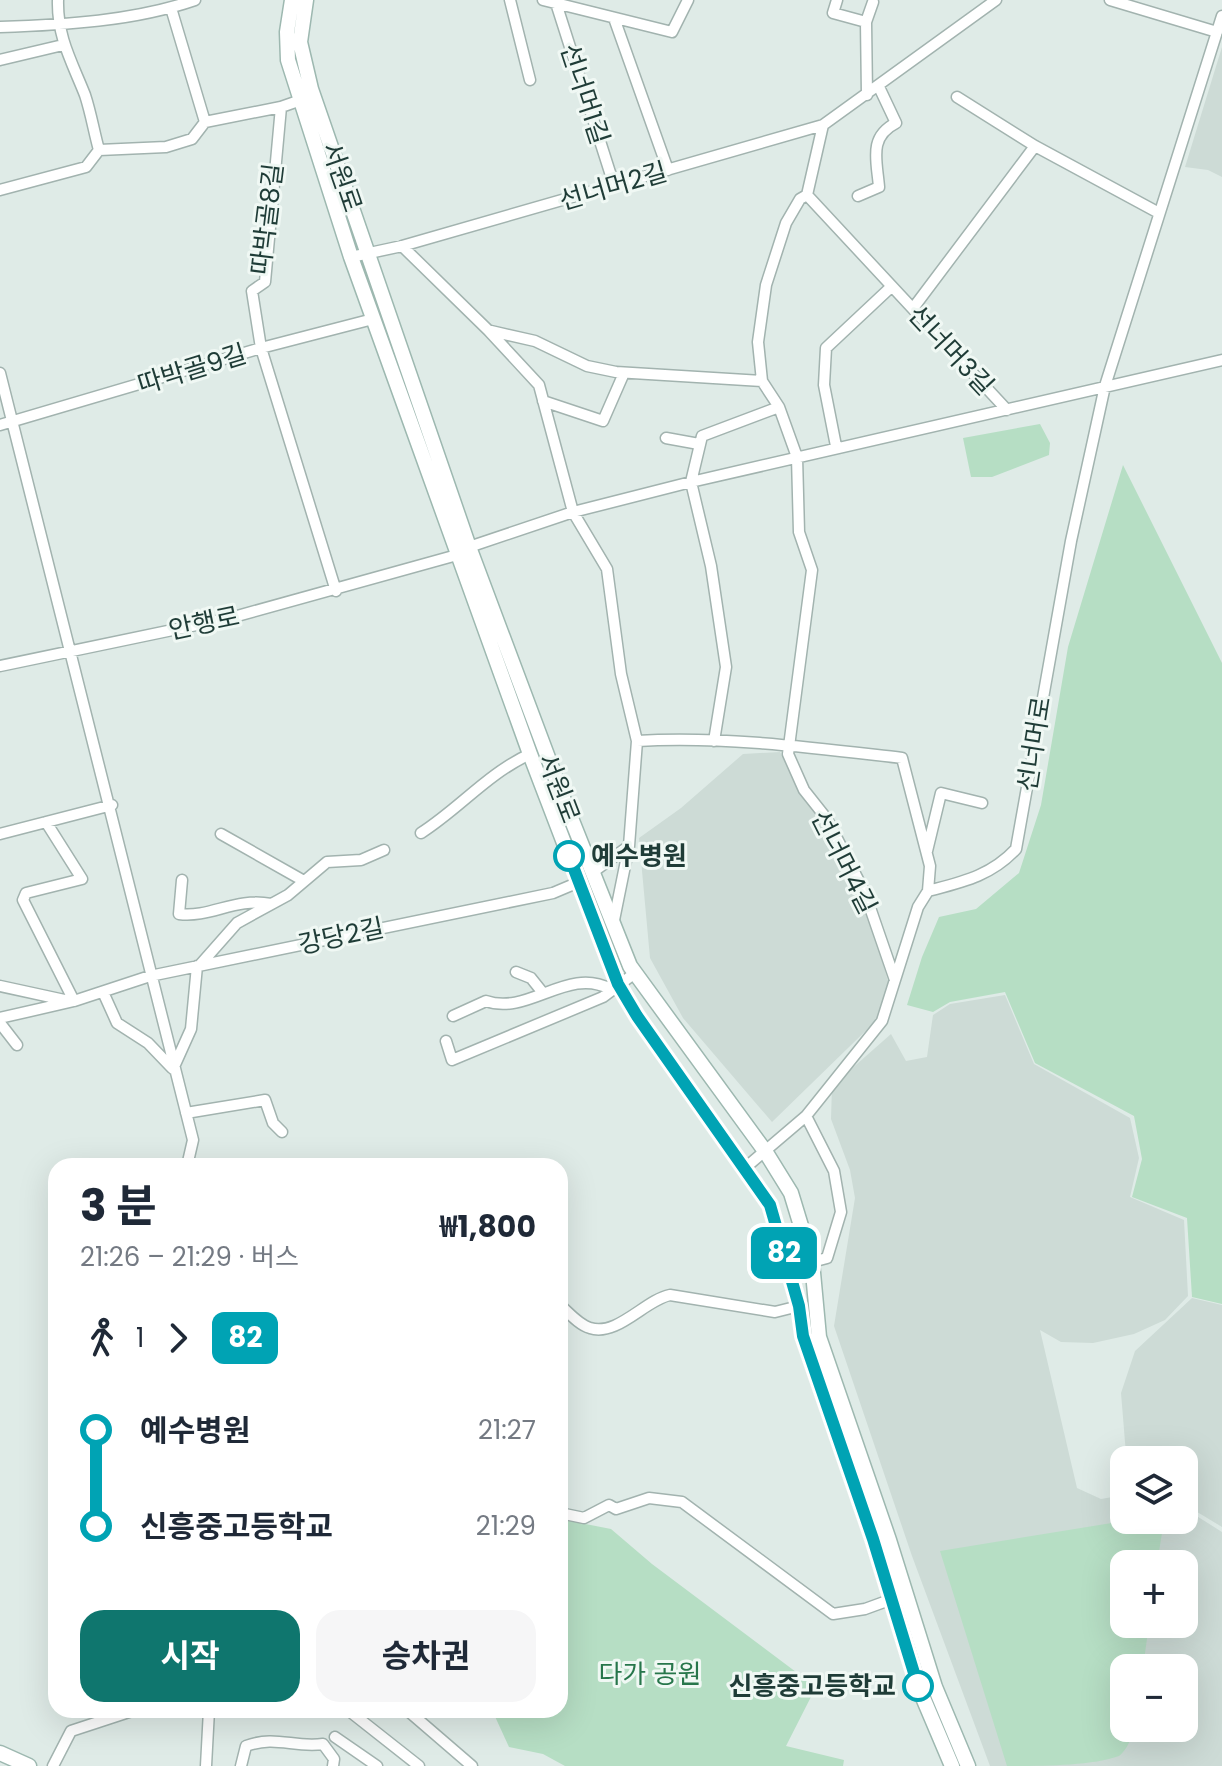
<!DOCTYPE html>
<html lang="ko">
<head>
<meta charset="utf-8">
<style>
  :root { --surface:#fff; --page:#f6f6f7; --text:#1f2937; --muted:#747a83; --accent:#0f766e }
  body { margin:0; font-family:Poppins,"Noto Sans KR",sans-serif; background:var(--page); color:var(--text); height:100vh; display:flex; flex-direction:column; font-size:30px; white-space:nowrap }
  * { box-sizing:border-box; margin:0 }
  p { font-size:26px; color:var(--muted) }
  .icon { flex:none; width:44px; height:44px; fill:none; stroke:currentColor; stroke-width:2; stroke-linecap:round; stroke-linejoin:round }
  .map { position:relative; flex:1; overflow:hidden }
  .side { position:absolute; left:48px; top:1158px; width:520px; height:560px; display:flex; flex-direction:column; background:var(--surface); border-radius:24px; box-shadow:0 8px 32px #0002 }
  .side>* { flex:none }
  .badge { padding:0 16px; border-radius:12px; font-size:28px; line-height:52px }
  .buttons { position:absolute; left:1110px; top:1446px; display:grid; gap:16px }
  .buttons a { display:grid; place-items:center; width:88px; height:88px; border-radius:16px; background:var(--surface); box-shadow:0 8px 32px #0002; font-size:40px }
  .map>.badge { position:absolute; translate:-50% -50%; box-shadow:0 0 0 4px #fff }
  .legs { display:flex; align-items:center; gap:12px; height:88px; padding:0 32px; font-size:26px }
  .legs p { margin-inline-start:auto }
  .headline { display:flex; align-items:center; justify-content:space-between; height:136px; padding:0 32px }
  h1 { font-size:44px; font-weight:700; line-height:60px }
  .cta { display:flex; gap:16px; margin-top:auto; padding:16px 32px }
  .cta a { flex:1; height:92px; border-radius:24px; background:var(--accent); color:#fff; font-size:32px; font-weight:700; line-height:92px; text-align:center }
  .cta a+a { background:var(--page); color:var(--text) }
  ul { padding:0 32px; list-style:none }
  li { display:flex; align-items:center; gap:28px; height:96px; font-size:30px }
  li i { display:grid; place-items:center; width:12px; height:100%; margin:0 10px; background:currentColor }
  li i::after { content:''; width:20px; height:20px; margin:-10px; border:6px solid; border-radius:50%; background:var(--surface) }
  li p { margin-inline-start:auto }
  li:first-child i { background:linear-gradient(#0000 50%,currentColor 0) }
  li:last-child i { background:linear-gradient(currentColor 50%,#0000 0) }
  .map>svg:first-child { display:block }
</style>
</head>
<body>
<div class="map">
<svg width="1222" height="1766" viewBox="0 0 1222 1766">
  <rect width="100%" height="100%" fill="#dfebe7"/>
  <path fill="#cddbd6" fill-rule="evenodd" d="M1222,47V177L1208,170L1185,167Z
    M780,752L840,853L871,925L889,984L885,1012L772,1122L683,1018L650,958L639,838L681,808L743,754Z
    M1005,995L1034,1064L1130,1118L1139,1158L1130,1197L1184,1220L1188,1296L1165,1320L1134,1334L1093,1343L1061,1342L1040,1330L1077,1488L1101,1499L1124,1495V1520H1184V1508L1222,1532V1766H990L912,1556L834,1326L855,1198L850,1170L831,1119L832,1086L891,1034L906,1061L927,1057L933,1015L950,1004ZM1124,1564H1184V1624H1124ZM1124,1668H1184V1728H1124Z
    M1192,1298L1222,1305V1527L1184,1504V1460H1130L1126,1454L1121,1393L1135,1351Z"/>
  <path fill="#b6dec4" d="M1040,424L1050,443L1049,455L992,477H971L963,438Z
    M1123,465L1222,663V1304L1192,1297L1187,1218L1132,1197L1142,1159L1134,1116L1035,1063L1005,992L950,1002L933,1012L907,1005L922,957L939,917L976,909L1019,873L1041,805L1068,647Z
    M560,1519L611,1529L652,1564L816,1687L786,1746L844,1760L843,1766H565L543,1754L509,1747L492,1710H560Z
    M1130,1520H1154L1162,1533L1157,1564H1124V1624H1149L1143,1668H1124V1728H1134C1131,1738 1128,1749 1119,1756C1092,1766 1039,1766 1007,1766L940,1551Z"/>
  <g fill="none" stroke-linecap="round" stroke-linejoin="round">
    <defs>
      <path id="street" d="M58,0C57,37 72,62 85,95C91,113 94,132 99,150
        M510,0L530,80
        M543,0L672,32L688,0
        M837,0L833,13L866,22
        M1110,0L1217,32
        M556,3L614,185
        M171,8L205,122L281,107
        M614,18L668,170
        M0,27C64,25 134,21 195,0
        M0,60L63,45
        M867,95L866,22L873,2
        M957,97L1035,146L1159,213
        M301,100L281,107L265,282L252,291L261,348L336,591
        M823,125L807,195L1007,410
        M0,190L86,167L99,150L166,147L192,139L205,122
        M807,195L800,199L786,223L766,285L758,342L762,381L779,407L797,457L799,532L812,570L788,754L804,790L827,819L865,893L895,980
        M858,196L879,187C877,161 868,137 896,123L879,87
        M402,246L489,331L539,385L573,512L607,569L621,674L637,741L629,846L613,925
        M351,257L402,246L823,125L996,0
        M914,307L1035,146
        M491,331L535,341L587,366L616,372L762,381
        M0,373L193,1140L187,1166
        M543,401L603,421L624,373
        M0,425L261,348L373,319
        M666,438L699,444
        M836,446L824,385L826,348L890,288
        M0,666L230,618L457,555L469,547L573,512L691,482L1222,360
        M637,741C726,736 814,748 902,758L930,866L928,891
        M714,741L726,667L711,566L691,482L702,436L779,407
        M46,822L82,879L26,893L23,900L74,1001
        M421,833C460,808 487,774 530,754
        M0,834L112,805
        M221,834L304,881
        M927,851L941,793L982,803
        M593,872L629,846
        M182,880L179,914C211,918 235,897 271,904
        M199,966L237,923L288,895L327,862L361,860L384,850
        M516,972L531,978L543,993
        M0,986L69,1001
        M103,992L117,1023L148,1043L172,1068
        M453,1016L486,1001C528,1016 568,966 610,989
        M0,1018L74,1001L150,976L553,893L579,882
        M0,1023L17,1045
        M446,1041L452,1060L603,997L635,973
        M173,1069L191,1029L197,966
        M186,1113L265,1100L273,1123L282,1132
        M806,1116L834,1171L841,1212L827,1258L812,1262
        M745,1168L806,1116L882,1021L918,907L928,891C962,882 991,876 1016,849L1071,541L1105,386L1222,16
        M560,1305C568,1312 579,1325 590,1328C617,1337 645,1300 670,1295L775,1312L799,1306
        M560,1513L584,1518L609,1505L616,1509L649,1498L682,1502L833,1614L865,1609L906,1594
        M348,1710L419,1766
        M407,1710L472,1766
        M335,1737L377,1766
        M53,1766L71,1731L135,1710
        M206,1766L209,1710
        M241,1766L246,1746C276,1735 293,1748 323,1744L334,1759L333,1766"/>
      <path id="secondary" d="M292,0L287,32L288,60L351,257L530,754L618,984L637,1016L770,1205L799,1306L803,1336L873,1539L918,1686L952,1766
        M306,0L300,42L311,89L469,547L565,803L630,966L765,1151L791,1193L812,1262L819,1337L889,1540L935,1687L968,1766
        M0,1753L29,1766"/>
    </defs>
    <use href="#street" stroke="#a2b3af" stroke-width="13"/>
    <use href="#secondary" stroke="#9db8b0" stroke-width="17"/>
    <use href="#street" stroke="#fff" stroke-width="10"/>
    <use href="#secondary" stroke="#fff" stroke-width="14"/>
  </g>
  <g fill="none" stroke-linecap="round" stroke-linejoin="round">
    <defs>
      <path id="line-1" d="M569,856L618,984L637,1016L770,1205L799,1306L803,1336L873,1539L918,1686"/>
    </defs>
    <use href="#line-1" stroke="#fff" stroke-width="18"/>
    <use href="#line-1" stroke="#00a3b4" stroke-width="12"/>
  </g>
  <g fill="#fff" stroke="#00a3b4" stroke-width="4">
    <circle cx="569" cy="856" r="14"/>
    <circle cx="918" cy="1686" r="14"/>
  </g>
  <g text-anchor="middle" stroke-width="6" stroke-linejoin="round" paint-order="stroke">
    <g font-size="26" fill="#1f3c37" stroke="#f0f8f4">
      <text transform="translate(585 94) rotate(72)" y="9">선너머1길</text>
      <text transform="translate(342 177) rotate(71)" y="9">서원로</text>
      <text transform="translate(613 186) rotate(-16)" y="9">선너머2길</text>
      <text transform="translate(267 219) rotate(-83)" y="9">따박골8길</text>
      <text transform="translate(951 350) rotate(47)" y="9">선너머3길</text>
      <text transform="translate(192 369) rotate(-17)" y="9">따박골9길</text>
      <text transform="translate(204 623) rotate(-12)" y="9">안행로</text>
      <text transform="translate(1034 744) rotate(-81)" y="9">선너머로</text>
      <text transform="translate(559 788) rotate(69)" y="9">서원로</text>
      <text transform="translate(844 862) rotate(63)" y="9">선너머4길</text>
      <text transform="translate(341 936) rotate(-12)" y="9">강당2길</text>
    </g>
    <g font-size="26" font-weight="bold" fill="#1f3c37" stroke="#f0f8f4" text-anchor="start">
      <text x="591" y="865">예수병원</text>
      <text x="896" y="1695" text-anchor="end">신흥중고등학교</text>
    </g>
    <g font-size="26" fill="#27764b" stroke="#f0f8f4">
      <text x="650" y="1683">다가 공원</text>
    </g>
  </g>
</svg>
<div class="buttons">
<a><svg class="icon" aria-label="layers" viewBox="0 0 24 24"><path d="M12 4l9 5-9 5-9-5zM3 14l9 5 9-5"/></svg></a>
<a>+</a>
<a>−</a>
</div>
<b class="badge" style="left:784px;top:1253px;background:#00a3b4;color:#fff">82</b>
<section class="side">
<div class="headline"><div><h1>3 분</h1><p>21:26 – 21:29 · 버스</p></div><b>₩1,800</b></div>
<div class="legs"><svg class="icon" aria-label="walk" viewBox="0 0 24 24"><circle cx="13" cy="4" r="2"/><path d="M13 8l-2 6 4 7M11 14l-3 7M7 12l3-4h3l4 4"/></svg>1<svg class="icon" aria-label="forward" viewBox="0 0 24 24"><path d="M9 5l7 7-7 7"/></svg><b class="badge" style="background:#00a3b4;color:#fff">82</b></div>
<ul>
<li><i style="color:#00a3b4"></i><b>예수병원</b><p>21:27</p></li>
<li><i style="color:#00a3b4"></i><b>신흥중고등학교</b><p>21:29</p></li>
</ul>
<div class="cta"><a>시작</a><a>승차권</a></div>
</section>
</div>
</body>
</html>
